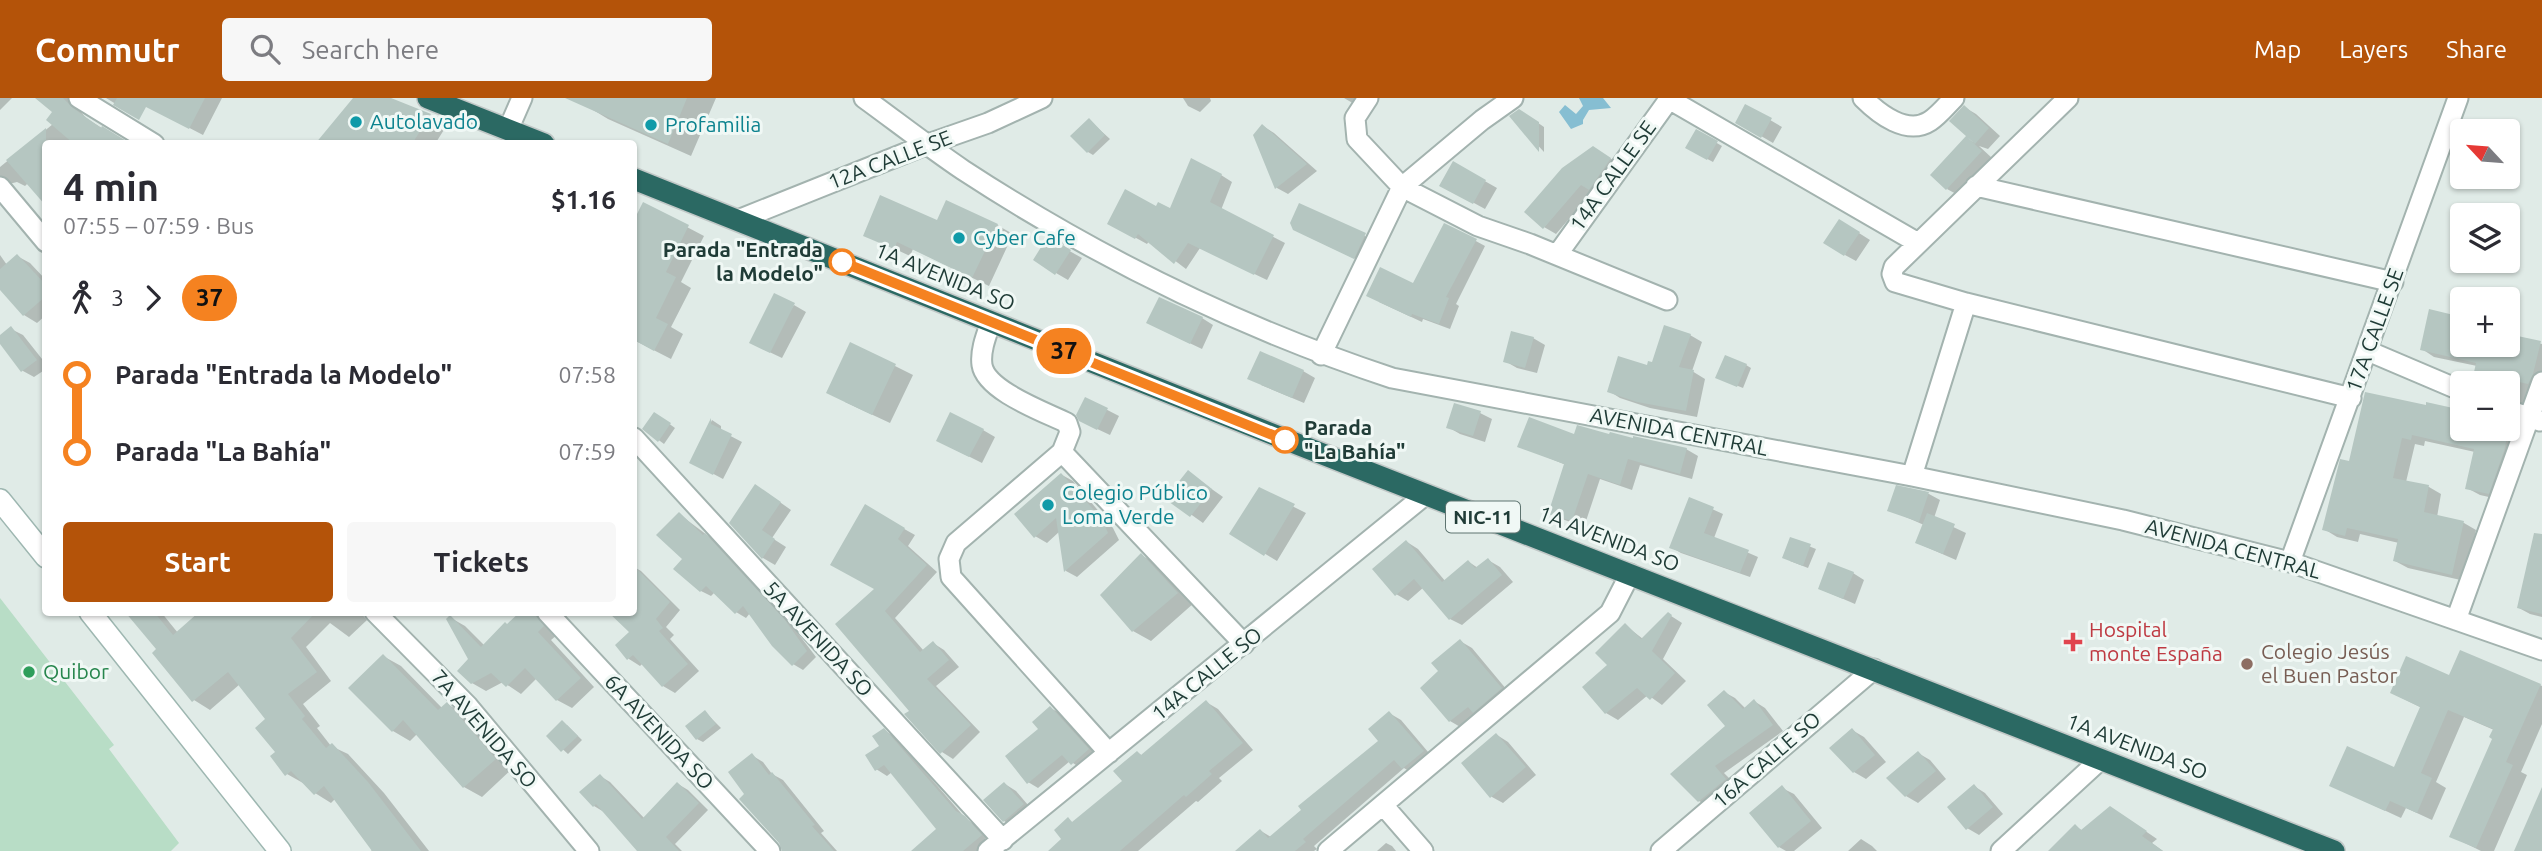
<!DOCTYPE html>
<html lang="en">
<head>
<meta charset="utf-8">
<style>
  :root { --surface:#fff; --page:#f7f7f7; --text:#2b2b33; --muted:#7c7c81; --accent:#b45309 }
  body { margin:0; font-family:Ubuntu,sans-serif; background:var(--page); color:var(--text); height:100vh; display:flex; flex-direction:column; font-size:26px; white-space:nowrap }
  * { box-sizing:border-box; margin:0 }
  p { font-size:23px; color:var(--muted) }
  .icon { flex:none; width:38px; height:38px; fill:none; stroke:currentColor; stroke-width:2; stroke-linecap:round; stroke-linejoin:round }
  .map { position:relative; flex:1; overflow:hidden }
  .panel { position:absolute; left:42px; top:42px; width:595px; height:476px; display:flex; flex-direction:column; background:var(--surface); border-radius:7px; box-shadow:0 2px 5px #0004 }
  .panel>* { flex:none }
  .badge { padding:0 14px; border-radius:23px; font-size:24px; line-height:46px }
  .needle { width:46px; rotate:296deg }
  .tools { position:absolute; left:2450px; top:21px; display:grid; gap:14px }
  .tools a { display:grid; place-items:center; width:70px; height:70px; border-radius:7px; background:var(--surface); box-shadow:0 2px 5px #0004; font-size:35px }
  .map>.badge { position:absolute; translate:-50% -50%; box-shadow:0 0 0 4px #fff }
  .legs { display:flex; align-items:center; gap:10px; height:77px; padding:0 21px; font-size:23px }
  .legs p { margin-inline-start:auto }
  .overview { display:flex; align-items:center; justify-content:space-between; height:119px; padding:0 21px }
  h1 { font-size:38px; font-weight:700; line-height:52px }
  .button { display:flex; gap:14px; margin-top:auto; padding:14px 21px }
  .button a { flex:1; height:80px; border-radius:7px; background:var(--accent); color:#fff; font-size:28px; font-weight:700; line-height:80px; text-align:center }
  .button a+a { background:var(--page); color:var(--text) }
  ul { padding:0 21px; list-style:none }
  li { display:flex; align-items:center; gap:24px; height:77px; font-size:26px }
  li i { display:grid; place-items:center; width:10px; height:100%; margin:0 9px; background:currentColor }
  li i::after { content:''; width:18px; height:18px; margin:-9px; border:5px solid; border-radius:50%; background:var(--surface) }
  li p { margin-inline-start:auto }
  li:first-child i { background:linear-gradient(#0000 50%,currentColor 0) }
  li:last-child i { background:linear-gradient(currentColor 50%,#0000 0) }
  header { display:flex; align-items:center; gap:42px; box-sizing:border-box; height:98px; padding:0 35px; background:var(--accent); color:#fff }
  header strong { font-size:33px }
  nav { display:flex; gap:38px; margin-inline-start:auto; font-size:24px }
  .search { width:490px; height:63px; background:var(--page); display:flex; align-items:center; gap:18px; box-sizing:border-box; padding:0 24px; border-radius:7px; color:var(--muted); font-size:26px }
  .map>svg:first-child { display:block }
</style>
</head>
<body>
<header>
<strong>Commutr</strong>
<div class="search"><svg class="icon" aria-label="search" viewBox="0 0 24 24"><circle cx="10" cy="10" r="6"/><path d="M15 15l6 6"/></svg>Search here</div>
<nav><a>Map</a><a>Layers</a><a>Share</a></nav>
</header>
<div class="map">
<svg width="2542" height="753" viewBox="0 0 2542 753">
  <rect width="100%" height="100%" fill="#e0ebe7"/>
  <path fill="#b8ddc6" d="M0,500L114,647L109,651L179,745L171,753H0Z"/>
  <path fill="#86bed2" d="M1579,0H1603L1611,10L1589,12L1583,22V26L1571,31L1559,14L1565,7L1576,16L1583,8Z"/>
  <path fill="#0003" d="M0,0H12L0,12Z
    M55,0H83L81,14L86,20L127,46H46L28,85L25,88L17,84L5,87L3,105L0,107V69L53,26Z
    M106,0H118L137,19Z
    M132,0H222L203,37Z
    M355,0H387L447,27L435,46H317Z
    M588,0H716L691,58L608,21L585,7Z
    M1183,0H1210L1211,3L1200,14L1188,8Z
    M1344,0H1360L1356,7Z
    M1746,8L1782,29L1773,45L1737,24Z
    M1964,9L1976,16L2000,38L1988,51L1979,48L1992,60L1958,97L1947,91L1966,40L1973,44Z
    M1525,16L1544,29V54L1511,18Z
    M1089,22L1110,41L1093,57L1088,54Z
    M1263,28L1274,35L1317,73L1288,96L1277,90L1255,37Z
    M1696,33L1722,48L1713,64L1687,50Z
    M1605,57L1622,68L1593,93L1556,136L1544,129Z
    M1453,65L1497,90L1485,111L1441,87Z
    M1221,77L1232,84L1221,112L1285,145L1267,182L1200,150L1186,171L1149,143L1147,146L1109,125L1157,110L1171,112Z
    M643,106L704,138L681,184L691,190L671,229L683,236L671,261L634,242V126Z
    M1300,107L1377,144L1366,166L1307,138Z
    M938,124L997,127L1013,136L989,188L913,151L910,158L865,137Z
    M1851,130L1870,142L1856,163L1845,157Z
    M1048,141L1082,160L1068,182L1056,175Z
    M1474,142L1485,148L1456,206L1459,208L1450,231L1423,221L1422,224L1379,204L1414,187Z
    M0,157L7,167L17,158L30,165L46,182V217L37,225L24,217L0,190Z
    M794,207L806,214L782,260L763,251Z
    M2430,213L2462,220V247H2508V238L2542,246V291L2529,308L2508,316L2511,328L2522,335L2502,402L2480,397L2467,390L2475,354L2425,343L2424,348L2415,346L2406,384L2429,389L2441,396L2437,419L2464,425L2476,432L2465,483L2408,470L2395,463L2399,445L2360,436L2358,444L2337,439L2324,431L2350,365L2427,309L2457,312L2459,306L2462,307V331H2508V285H2473L2477,268L2434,259L2422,251Z
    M1202,220L1213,227L1202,251L1160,231Z
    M11,231L23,237L46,266V271L34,279L23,273L0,243V240Z
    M1690,237L1702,244L1692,273L1705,281L1697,319L1650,310L1620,300L1609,293L1648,270Z
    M1533,240L1545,247L1537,275L1517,270L1505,263Z
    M851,246L913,277L890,325L845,304Z
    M1746,267L1751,270L1743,290L1723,282Z
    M1303,273L1315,280L1304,305L1261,287Z
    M1086,301L1119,318L1110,337L1093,329Z
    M1480,315L1492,321L1485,344L1460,336L1448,329Z
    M660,319L675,330L664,346L644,331Z
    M712,322L721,328V333L742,344L723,381L691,364Z
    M983,332L995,339L982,365L950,349Z
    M1575,338L1634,343L1686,351L1698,358L1692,381L1640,367L1632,392L1600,381L1584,429L1562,421L1550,415L1566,367L1520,348Z
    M1189,375L1223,399L1203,425L1168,400Z
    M1062,377L1073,383L1113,430L1119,442L1077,479L1066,473L1060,433L1047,445L1035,438Z
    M1897,389L1929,396L1940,402L1934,420L1966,435L1956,462L1917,445L1924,427L1890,412Z
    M1260,392L1306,415L1277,463L1231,435Z
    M767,395L791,412L772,440L786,449L775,467L763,460L731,425Z
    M1690,401L1723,416L1714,440L1758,459L1750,479L1681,455L1671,449Z
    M865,409L915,437L908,448L937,474L895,520L924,553L933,545L944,552L959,569L936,588L980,634L953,661L942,654L912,613L877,491Z
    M679,416L715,443L794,530L816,559L803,572L793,566L750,515L746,520L736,514L715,494L711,498L701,493L676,471L684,461Z
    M1791,441L1816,451L1808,470L1790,463Z
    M1407,444L1418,451L1446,484L1469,464L1478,470L1488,462L1500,469L1513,484L1462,527L1450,521L1424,489L1408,503L1396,496Z
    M1141,457L1159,467L1194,505L1151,543L1133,533Z
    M634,469L641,473L680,512L666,529L674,537L670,541L699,573L675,595L663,588L643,565L640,568L629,561L617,547L632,534Z
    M2542,472V519L2530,516L2519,510Z
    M1853,475L1864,482L1855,506L1820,491Z
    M127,514H161L178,535L202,514H360L367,522L349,539L330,525L306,549L331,583L303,606L320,628L317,630L331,648L348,656L384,695L429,753H371L373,751L335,701L331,705L315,695L304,684L303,685L287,676L267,622L240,586L210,612L194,602L158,552Z
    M522,514H550L557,537L551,542L594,589L572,610L557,602L537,580L521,596L503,584L486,593L472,585L470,561L451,520L465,528L485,548Z
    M1668,516L1682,525L1663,561L1686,583L1662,607L1648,597L1618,622L1606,615L1584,589L1609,567L1625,527L1643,541Z
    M1460,543L1472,550L1512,598L1462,630L1450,623L1441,574Z
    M383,558L401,568L442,610L447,606L465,616L512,671L482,699L464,689L417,636L410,643L393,633Z
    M2517,577L2542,588V626L2521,674L2527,677L2494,753H2481L2451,738L2494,640V632L2464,619L2436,684L2446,690L2432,722L2406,710L2401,720L2332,688L2395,671L2422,610L2392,595L2450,580Z
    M1724,594L1735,600L1746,611L1754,603L1765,610L1783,633L1724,675L1736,687L1710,709L1699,703L1673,676L1727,629Z
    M1206,604L1218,611L1253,652L1219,680L1222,683L1198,704L1196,703L1138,753H1050L1064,742L1068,722L1074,725L1124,683L1138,655L1143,658Z
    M1050,610L1060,615L1097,657L1082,671L1070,663L1038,690L1028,684L1041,631Z
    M705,614L721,630L703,644L697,641Z
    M1389,615L1401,622L1434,661L1415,677L1404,670L1314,748L1317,751L1314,753H1238L1261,733L1271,739L1380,643Z
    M567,627L582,642L568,656L548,638Z
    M884,632L895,639L967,722L976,727L991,744L981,753H929L938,731L892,674L887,678L876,671Z
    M1852,632L1864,639L1886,664L1866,681L1854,674Z
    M1497,637L1508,644L1536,677L1503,705L1492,699L1463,666Z
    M1918,655L1930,662L1946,681L1918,705L1906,698Z
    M753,658L763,664L772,676L783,682L824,733L821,735L837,753H783V749L747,696Z
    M600,678L610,684L645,721L678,686L688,692L708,712L675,746L682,753H640L604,714L594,708Z
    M1005,686L1016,693L1034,714L1016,730L1004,723Z
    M1974,688L1985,695L2003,716L1979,737L1967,730Z
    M1782,690L1794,696L1822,730L1794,753H1786L1779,749Z
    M2122,717L2157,741L2152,745L2163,753H2058L2075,728L2083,733Z
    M1861,741L1872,748L1877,753H1848Z
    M1386,745L1392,748L1396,753H1377Z"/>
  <path fill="#b5c6c1" d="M35,0H63L73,10L101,30L102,28L128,44L74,46L46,22L52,14Z
    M117,0H205L189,31L146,9L139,22L113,7Z
    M353,0H391L431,16L412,46H315Z
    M565,0H687L668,46Z
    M1745,6L1772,20L1761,40L1735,25Z
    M1964,7L1989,30L1975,46L1949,23Z
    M1519,11L1539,24V54L1509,18Z
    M1089,20L1105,37L1087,55L1070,38Z
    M1262,26L1307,66L1275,91L1253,37Z
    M46,30V108L6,62Z
    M1696,31L1718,43L1707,62L1685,50Z
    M1966,38L1982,53L1946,92L1930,77Z
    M1593,48L1611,60L1589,92L1581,87L1543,131L1524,114L1562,70Z
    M1191,60L1222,76L1210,104L1274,137L1254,177L1188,145L1174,166L1138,136L1135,141L1107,126L1125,91L1156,108L1158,104L1170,110Z
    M1453,63L1486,82L1473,106L1439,88Z
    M880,97L937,122L946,102L998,126L972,180L897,144L894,151L863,138Z
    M643,104L689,127L666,174L676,179L656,220L668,226L654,253L634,242V122Z
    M1299,105L1366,135L1354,161L1293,132L1290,125Z
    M1839,121L1860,134L1844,158L1823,145Z
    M1444,125L1477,141L1446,199L1449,200L1439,226L1412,216L1411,219L1366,198L1380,169L1413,185Z
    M1048,138L1071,152L1055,177L1033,162Z
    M17,156L46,187V198L23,218L0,192V171Z
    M774,195L795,205L770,255L749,245Z
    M1159,199L1203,219L1190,246L1146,225Z
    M2429,211L2462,219V247H2511L2513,237L2541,243L2533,276L2528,286L2474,274L2476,265L2420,252Z
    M1664,227L1691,236L1679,269L1694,272L1686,313L1637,304L1607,294L1618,258L1647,267L1648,263L1652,264Z
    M11,228L37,262L21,274L0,246V237Z
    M1511,233L1534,239L1525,270L1503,264Z
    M850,244L896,266L872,317L826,295Z
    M1260,253L1304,272L1292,300L1247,281Z
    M1725,257L1747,266L1737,289L1715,280Z
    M2365,294L2426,307V304L2462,312V331H2509L2504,353L2489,396L2465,391L2474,351L2412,337L2411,342L2402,340L2393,380L2429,387L2424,414L2464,423L2452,477L2393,463L2398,441L2347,430L2345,438L2322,432L2340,361L2349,363Z
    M1085,299L1108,310L1097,332L1079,323L1076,317Z
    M1454,305L1481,313L1473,338L1446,330Z
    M654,314L671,325L658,344L642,331Z
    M950,314L984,331L969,359L936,343Z
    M1529,319L1574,336L1577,327L1609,336L1610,334L1633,340V338L1687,350L1680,376L1628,361L1620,387L1588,376L1572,423L1548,416L1564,366L1517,349Z
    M711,320V326L732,336L713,377L689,365Z
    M1188,372L1212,391L1190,419L1165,401Z
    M1061,375L1102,421L1108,435L1064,474L1056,420L1034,440L1014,416Z
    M755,386L781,404L762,432L775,441L762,461L729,425Z
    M1896,387L1929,394L1919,424L1887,413Z
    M1259,389L1295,406L1264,458L1229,436Z
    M1689,399L1714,409L1704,435L1749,452L1740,475L1669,450Z
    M865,406L905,430L898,441L927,467L885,513L920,554L933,543L949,562L927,581L971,627L940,656L904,616L909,613L835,526L874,491L830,467Z
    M679,414L703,437L705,435L785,522L807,553L792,568L772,548L743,508L735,516L706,488L700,494L673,471L682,461L656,437Z
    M1927,415L1955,426L1943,456L1915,445Z
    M2534,435L2542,436V516L2517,510Z
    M1790,439L1811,446L1803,468L1782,460Z
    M1406,442L1442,484L1468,462L1475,470L1488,460L1502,477L1449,522L1414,481L1395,498L1372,471Z
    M1141,455L1178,495L1132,534L1100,497Z
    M1828,464L1854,474L1843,501L1818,491Z
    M634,468L670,504L656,521L663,530L659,533L688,566L662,589L633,557L627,562L615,547L629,534L608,514H634Z
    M125,514H154L173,537L199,514H316L291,540L317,574L288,596L305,618L302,621L326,650L332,645L368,684L421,753H372L324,688L314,697L291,673L285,678L270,658L275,654L255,630L265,621L228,574L192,604L152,555L156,551Z
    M520,514H535L544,528L538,534L581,580L556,603L525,570L506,589L491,575L471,586L457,573L468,561L446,521L450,517L481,549L505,524L507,526Z
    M1668,514L1672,517L1652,553L1675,575L1650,602L1637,590L1605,616L1582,589L1607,567L1595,555L1625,525L1641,541Z
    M1460,541L1502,590L1473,615L1468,609L1449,624L1420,590L1438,573L1431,565Z
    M2460,552L2541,586L2506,664L2513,667L2476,750L2449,739L2492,641L2489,639L2493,631L2448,612L2421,675L2432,680L2417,715L2390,703L2385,713L2329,688L2347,648L2394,669L2420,609L2390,595L2406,558L2449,577Z
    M383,556L438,612L447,604L496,661L463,690L403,622L392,634L348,590Z
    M1724,592L1743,611L1754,601L1773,627L1715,668L1726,681L1698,704L1670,676L1725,628L1707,607Z
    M1206,602L1243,645L1209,673L1212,676L1186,699L1184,697L1120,753H1048L1061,741L1054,732L1068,719L1072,724L1122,683L1113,673L1137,653L1141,657Z
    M1050,608L1089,651L1071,667L1062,657L1027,686L1005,658L1038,631L1032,624Z
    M705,612L716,626L696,642L685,628Z
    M1389,613L1424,653L1402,671L1394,662L1303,741L1306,744L1295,753H1235L1260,731L1268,740L1301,712L1298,708L1378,643L1368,631Z
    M562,622L578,638L561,654L546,638Z
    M884,630L956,713L965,718L982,737L963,753H911L936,731L884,667L875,673L865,657L879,648L872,638Z
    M1852,630L1875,657L1853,675L1829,650Z
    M1496,635L1526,669L1490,700L1461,665Z
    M1918,653L1936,673L1905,699L1886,680Z
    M752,655L769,677L772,674L815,727L812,728L834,753H782L779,745L739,701L744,696L728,674Z
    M600,676L642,721L677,684L699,705L666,739L679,753H637L596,706L593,709L579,694Z
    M1004,684L1024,706L1003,724L983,702Z
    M1974,686L1993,709L1966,732L1947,709Z
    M1782,687L1811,723L1778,750L1749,715Z
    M2542,689V753H2514Z
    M2110,708L2147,733L2142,738L2163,753H2048L2075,726L2081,732Z"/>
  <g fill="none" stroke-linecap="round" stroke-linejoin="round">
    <defs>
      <path id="street" d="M79,0L154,46
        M864,0C897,24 929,49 963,72C1096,159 1241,230 1392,280L1912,378L2123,422L2290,464L2542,552
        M1368,0L1355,20L1357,41L1402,89L1478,128L1530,146L1667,202
        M1863,0C1879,16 1907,38 1930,23C1939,17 1947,7 1954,0
        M1669,1L1918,145
        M508,32L522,0
        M1976,88L2393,184
        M0,89L46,144
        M738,122L928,46L988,25L1042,0
        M1557,157L1670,0
        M1966,205L1895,184L1892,176L1894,169L2068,0
        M991,224C986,238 980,253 982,267C986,293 1045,314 1067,325L1070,334L1062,354L1244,546
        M2368,253L2462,293
        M1321,257L1402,89L1482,22L1513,0
        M2508,312L2540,323
        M634,340L1003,742
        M1062,354L956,445L949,461L951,479L1109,655
        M1912,378L1966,205L2351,300
        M2290,464L2458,0
        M375,514L468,608L589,753
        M547,514L770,753
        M2456,522L2542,284
        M1383,707L1423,753
        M988,753L1425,397
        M1328,753L1610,515L1630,476
        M1661,753L1874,571
        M2001,753L2101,661"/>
      <path id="secondary" d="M0,402L46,459
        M90,514L280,753"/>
      <path id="highway" d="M428,0L544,46
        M634,81L1292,344L2334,753"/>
    </defs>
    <use href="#street" stroke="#a3b3af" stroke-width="23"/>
    <use href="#secondary" stroke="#9eb7b1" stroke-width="24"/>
    <use href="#highway" stroke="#c1c8c7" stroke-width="24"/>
    <use href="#street" stroke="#fff" stroke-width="19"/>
    <use href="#secondary" stroke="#fff" stroke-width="21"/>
    <use href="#highway" stroke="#2b6963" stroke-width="21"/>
  </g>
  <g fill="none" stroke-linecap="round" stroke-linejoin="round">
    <defs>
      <path id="line-1" d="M842,164L1285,342"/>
    </defs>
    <use href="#line-1" stroke="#fff" stroke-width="16"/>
    <use href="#line-1" stroke="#f58220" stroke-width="10"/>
  </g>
  <g fill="#0f9aa8" stroke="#f0f8f5" stroke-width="2.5">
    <circle cx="356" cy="24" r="7"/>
    <circle cx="651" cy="27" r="7"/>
    <circle cx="959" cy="140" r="7"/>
    <circle cx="1048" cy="407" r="7"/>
  </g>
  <g fill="#fff" stroke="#f58220" stroke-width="3.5">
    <circle cx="842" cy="164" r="12"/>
    <circle cx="1285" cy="342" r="12"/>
  </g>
  <path fill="#e0444e" stroke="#f0f8f5" stroke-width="2.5" d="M2069.5 533.5h7v7h7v7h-7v7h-7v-7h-7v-7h7z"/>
  <circle fill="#8d6e63" stroke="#f0f8f5" stroke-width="2.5" cx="2247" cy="566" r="7"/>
  <circle fill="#2e9e5b" stroke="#f0f8f5" stroke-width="2.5" cx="29" cy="574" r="7"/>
  <g text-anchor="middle" stroke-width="6" stroke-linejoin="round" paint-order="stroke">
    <rect fill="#f0f8f5" stroke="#5e7470" stroke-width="2" x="1446" y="403.5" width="74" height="31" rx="5"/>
    <g font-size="19" font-weight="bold" fill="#203c37">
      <text x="1483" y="426">NIC-11</text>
    </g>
    <g font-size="21" fill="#0d838f" stroke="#f0f8f5" text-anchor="start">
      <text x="370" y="31">Autolavado</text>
      <text x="665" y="34">Profamilia</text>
      <text x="973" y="147">Cyber Cafe</text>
      <text x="1062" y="402">Colegio Público<tspan x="1062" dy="24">Loma Verde</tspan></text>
    </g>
    <g font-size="21" fill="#203c37" stroke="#f0f8f5">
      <text transform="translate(890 62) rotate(-21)" y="7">12A CALLE SE</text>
      <text transform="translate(1613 78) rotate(-54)" y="7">14A CALLE SE</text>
      <text transform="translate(945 179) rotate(22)" y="7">1A AVENIDA SO</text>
      <text transform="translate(2375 232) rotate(-70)" y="7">17A CALLE SE</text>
      <text transform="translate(1679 334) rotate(11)" y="7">AVENIDA CENTRAL</text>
      <text transform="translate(1609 441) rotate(21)" y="7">1A AVENIDA SO</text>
      <text transform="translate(2233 451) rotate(15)" y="7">AVENIDA CENTRAL</text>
      <text transform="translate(818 541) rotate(47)" y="7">5A AVENIDA SO</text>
      <text transform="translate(1207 576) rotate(-39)" y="7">14A CALLE SO</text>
      <text transform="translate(484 631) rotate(49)" y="7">7A AVENIDA SO</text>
      <text transform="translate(659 634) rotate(47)" y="7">6A AVENIDA SO</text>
      <text transform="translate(2137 649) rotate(21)" y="7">1A AVENIDA SO</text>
      <text transform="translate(1767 662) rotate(-41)" y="7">16A CALLE SO</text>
    </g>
    <g font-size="21" font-weight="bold" fill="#203c37" stroke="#f0f8f5" text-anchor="end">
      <text x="823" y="159">Parada "Entrada<tspan x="823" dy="24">la Modelo"</tspan></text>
      <text x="1304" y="337" text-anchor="start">Parada<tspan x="1304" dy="24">"La Bahía"</tspan></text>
    </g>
    <g font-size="21" fill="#be3a42" stroke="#f0f8f5" text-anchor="start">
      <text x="2089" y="539">Hospital<tspan x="2089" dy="24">monte España</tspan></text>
    </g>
    <g font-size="21" fill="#785e54" stroke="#f0f8f5" text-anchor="start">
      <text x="2261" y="561">Colegio Jesús<tspan x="2261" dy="24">el Buen Pastor</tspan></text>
    </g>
    <g font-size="21" fill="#27864d" stroke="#f0f8f5" text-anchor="start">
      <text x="43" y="581">Quibor</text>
    </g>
  </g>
</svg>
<div class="tools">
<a><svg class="needle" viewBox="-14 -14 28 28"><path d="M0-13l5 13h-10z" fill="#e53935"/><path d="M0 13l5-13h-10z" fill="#7c7c81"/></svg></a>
<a><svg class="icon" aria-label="layers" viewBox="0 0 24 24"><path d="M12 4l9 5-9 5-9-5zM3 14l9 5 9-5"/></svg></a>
<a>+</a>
<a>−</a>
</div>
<b class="badge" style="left:1064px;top:253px;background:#f58220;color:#111">37</b>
<section class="panel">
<div class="overview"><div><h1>4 min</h1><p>07:55 – 07:59 · Bus</p></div><b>$1.16</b></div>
<div class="legs"><svg class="icon" aria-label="walk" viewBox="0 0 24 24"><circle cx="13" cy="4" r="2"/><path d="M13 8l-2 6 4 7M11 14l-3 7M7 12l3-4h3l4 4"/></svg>3<svg class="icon" aria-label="forward" viewBox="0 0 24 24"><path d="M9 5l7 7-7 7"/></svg><b class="badge" style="background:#f58220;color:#111">37</b></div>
<ul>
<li><i style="color:#f58220"></i><b>Parada &quot;Entrada la Modelo&quot;</b><p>07:58</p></li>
<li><i style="color:#f58220"></i><b>Parada &quot;La Bahía&quot;</b><p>07:59</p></li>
</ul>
<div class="button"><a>Start</a><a>Tickets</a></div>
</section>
</div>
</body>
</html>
